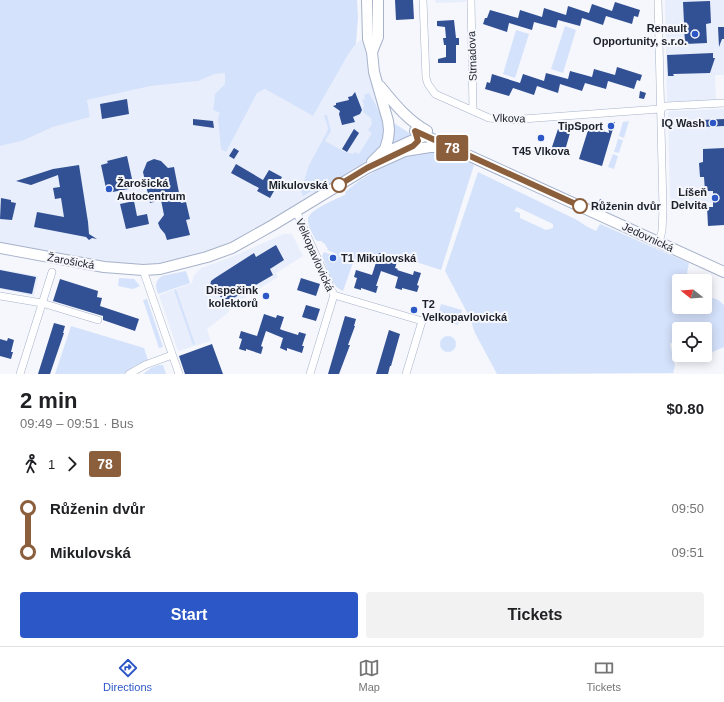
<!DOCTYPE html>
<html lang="en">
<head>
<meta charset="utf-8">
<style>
  :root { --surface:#fff; --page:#f2f2f2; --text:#202124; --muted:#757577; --line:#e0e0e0; --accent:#2c57c6 }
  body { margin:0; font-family:Arial,sans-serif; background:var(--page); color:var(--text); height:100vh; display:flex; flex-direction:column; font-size:15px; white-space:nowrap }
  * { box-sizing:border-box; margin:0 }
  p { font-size:13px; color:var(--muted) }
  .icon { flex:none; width:22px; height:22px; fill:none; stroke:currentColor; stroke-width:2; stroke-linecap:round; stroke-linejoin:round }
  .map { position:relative; height:374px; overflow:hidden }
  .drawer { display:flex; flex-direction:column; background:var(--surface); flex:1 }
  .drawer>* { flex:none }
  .badge { padding:0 8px; border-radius:3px; font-size:14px; line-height:26px }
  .needle { width:26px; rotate:287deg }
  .fabs { position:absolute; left:672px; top:274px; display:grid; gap:8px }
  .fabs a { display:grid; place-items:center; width:40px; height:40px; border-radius:4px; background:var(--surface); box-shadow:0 2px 10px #0003; font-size:20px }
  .map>.badge { position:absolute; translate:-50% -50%; box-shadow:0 0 0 2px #fff }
  .legs { display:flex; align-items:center; gap:6px; height:44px; padding:0 20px; font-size:13px }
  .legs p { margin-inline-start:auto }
  .head { display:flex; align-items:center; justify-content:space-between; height:68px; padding:0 20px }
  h1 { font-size:22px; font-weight:600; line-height:30px }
  .button { display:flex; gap:8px; margin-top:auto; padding:8px 20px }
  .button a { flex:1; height:46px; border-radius:4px; background:var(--accent); color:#fff; font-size:16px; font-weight:600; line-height:46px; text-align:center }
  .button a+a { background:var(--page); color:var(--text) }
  ul { padding:0 20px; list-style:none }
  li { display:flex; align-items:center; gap:14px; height:44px; font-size:15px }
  li i { display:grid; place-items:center; width:6px; height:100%; margin:0 5px; background:currentColor }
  li i::after { content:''; width:10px; height:10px; margin:-5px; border:3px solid; border-radius:50%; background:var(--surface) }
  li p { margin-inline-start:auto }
  li:first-child i { background:linear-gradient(#0000 50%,currentColor 0) }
  li:last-child i { background:linear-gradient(currentColor 50%,#0000 0) }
  .tabs { display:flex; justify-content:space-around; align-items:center; height:56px; border-top:1px solid var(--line); background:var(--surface); font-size:11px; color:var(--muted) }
  .tabs a { display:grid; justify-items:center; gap:2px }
  .tabs .selected { color:var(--accent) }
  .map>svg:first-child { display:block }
</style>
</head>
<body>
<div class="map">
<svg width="724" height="374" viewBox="0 0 724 374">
  <rect width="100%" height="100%" fill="#f5f7fc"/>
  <path fill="#e8eefb" d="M435,0H467L465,2L436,3Z
    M665,0H724V75H715L716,100L667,102Z
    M368,39L386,116L377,157L253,236L155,270L0,248V146L22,141L53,127L90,117L87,100L151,86L198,81L215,74L225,73V84L215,95L213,110L220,113L226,151L257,93L265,89L313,116L349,53L360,40Z
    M724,109V202L675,204L670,203L668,113L671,111Z
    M284,234H292L303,256L276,273L278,277L232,305L228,313L207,329L211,341L178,351L159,295L192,283L194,275L201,268L229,258Z
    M0,269L38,276L34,296L0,289Z"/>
  <path fill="#d5e2fb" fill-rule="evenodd" d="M0,0H357L358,17L356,44L349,53L313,116L265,89L257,93L226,152L221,149L218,117L220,113L213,110L215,94L225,84V73L215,74L198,81L151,86L87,100L90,117L53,127L22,141L0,146Z
    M565,26L576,30L563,73L551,69Z
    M516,30L529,34L515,78L503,74Z
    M369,93L384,120L385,141L372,157L314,193L313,190L303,196L301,191L309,165L327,132L328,128L324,115H327L331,131L325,141L345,152L353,154L355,152L359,154L372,133L368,130L372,124L371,118L363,112L364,105L362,99L365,100L364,95Z
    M629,121L624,138L619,136L623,122Z
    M394,123L412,135V136L391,145Z
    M618,139L623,140L619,153L614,152Z
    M440,150L474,165L441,270L407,259L406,263L398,261L399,256L391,257L379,254L376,263L360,258L354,260L343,291C331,287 327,266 322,256L324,252L332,255L330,259L335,261L337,254L327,250L328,249L324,243H323L322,241H317L315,239C313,234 308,227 308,221C306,210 338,199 346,194L345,192L359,181L398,157Z
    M613,154L618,156L614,169L608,167Z
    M478,172L577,220L586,226L596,231L600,224L689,263L687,273L693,281H679V307H705V300C713,296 718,299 724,305V347L710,353L705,347V329H679V337L670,344L675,366L673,373L497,374L475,333L470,318L445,271ZM517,207L553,224V228L546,230L520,218V213L514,211Z
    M186,271L190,283L158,294C155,286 155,281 162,276Z
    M119,278L134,279L140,286L133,289L118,286Z
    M176,289L195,344L193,345L174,290Z
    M147,299L163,347L159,348L143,300Z
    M441,304L462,310L458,325L437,319Z
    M71,326L144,348L148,360L134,366L124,374H55Z
    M440 344a8 8 0 1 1 16 0a8 8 0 1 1-16 0Z
    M159,365H163L166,374H143L151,368Z"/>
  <path fill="#325094" d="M395,0H413L414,19L396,20Z
    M710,1L711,23L706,24L707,43L685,44L683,2Z
    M615,2L640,10L638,17L634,16L632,24L606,16L603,25L582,18L580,26L558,20L556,28L534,22L532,30L509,23L507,32L483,24L485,18H487L490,10L518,18L520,10L542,17L544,8L566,15L568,6L589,13L592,4L612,11Z
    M454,20L456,38H459V45H456V63H438V59L446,57V45H444L443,38H446L445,27L437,26V21Z
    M718,27H724V39H722L719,47Z
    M713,53V58H715L710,73L673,74L674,76H668L667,55Z
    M617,67L642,75L640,81L637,80L634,89L608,81L606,89L585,83L582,91L560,84L558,93L537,86L534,95L513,88L509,96L485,89L487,82L490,83L492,74L520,83L523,74L544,81L546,73L568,79L570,71L592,77L594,69L615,75Z
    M640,91L646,93L644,99L639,98Z
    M355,92L362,110L360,114L353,117L355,122L342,125L339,114L340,111L333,106L336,105V103L349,100L348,97L352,96Z
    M127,99L129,114L102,119L100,104Z
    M193,119L213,121L214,128L193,125Z
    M724,119V126L702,127V120Z
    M611,122H615L602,166L579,159L589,127L609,133L608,125Z
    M354,129L359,133L347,152L342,149Z
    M558,129L570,133L564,154L551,150Z
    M234,148L239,151L234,159L229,156Z
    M724,148V225L708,226L707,207H713V191H705L704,177H700L699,163L703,162V149Z
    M127,156L134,188L107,193L101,165L108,163L107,161Z
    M154,159L161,161L168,168L174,167L181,203L186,202L190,219L186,220L190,235L167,240L165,234L160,228L158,223L164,215L161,200L150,203L143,172L147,162Z
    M236,164L263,180L269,170L282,177L270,198L257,191L259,188L231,173Z
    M79,165L88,222L89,234L97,239L92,238L89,240L86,237L34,227L37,212L64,217L61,198L55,199L53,188L60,187L58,175L31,185L16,181L53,169Z
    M1,198L11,200V202L16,203L12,220L0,219Z
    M600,199L608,203L606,208L598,204Z
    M134,201L137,216L147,214L149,224L126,229L120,204Z
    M276,245L284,260L270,269L273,275L225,303L214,288L212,289L210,286L211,281L215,278L254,253L256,257Z
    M379,253L391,257L392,254L399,256L395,268L398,269L397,270L413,275L414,271L421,273L417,285L419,286L417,292L402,288V290L395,288L398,277L381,271L376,286H378L376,293L361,288V290L354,288L357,278L354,277L356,270L372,275Z
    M0,270L36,277L32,294L0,288Z
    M301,278L320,284L316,296L297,290Z
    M60,279L98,291L97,297L102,298L100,306L139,319L135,331L103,320V316L53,301Z
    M306,305L320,309L316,321L302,317Z
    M264,314L276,318L277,315L284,317L280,329L282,330L298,335L299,332L306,334L302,346H304L302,353L287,348V351L280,348L283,338L266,331L261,346L263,347L261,354L246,349V351L239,349L242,339L239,338L241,331L257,336Z
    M345,316L356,319L354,326H355L348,345H350L339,374H328Z
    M54,323L65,326L63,333H64L50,374H38Z
    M389,330L400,334L391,366H390L388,374H376Z
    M8,338L14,340L11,352H13L11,359L0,356V339L7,341Z
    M212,344L223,374H185L179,356Z"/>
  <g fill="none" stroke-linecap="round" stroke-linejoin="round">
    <defs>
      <path id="minor" d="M423,0L426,78L428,84L435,94L489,118L509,120L660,109L666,106L724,103
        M471,0L473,111
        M658,0L663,209L662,231L659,242
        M296,211L334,295L422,321L406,374
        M143,270L179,374
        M0,296L42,303L98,320
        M20,374L52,272
        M129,374L145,365L172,355
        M310,374L334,295"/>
      <path id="secondary" d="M367,0L368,39L372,52L374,72L388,121L389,130L388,139L385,149L372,162
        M372,52L378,37V0
        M380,86C394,103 407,120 427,131
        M415,131L724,272
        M389,151L411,141L425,136
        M0,248L104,267L143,270L160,269L207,257L232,248L273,225L367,168L405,151L430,147H439L463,153"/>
    </defs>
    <use href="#minor" stroke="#a7b2ca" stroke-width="8"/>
    <use href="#secondary" stroke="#a7b2ca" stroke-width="12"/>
    <use href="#minor" stroke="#fff" stroke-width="7"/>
    <use href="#secondary" stroke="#fff" stroke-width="10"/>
  </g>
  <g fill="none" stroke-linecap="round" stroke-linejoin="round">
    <defs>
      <path id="line-1" d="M339,185L367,168L413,146L418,141L415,131L580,206"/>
    </defs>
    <use href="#line-1" stroke="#fff" stroke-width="9"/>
    <use href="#line-1" stroke="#8b5e3c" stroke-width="6"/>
  </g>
  <g fill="#2c57c6" stroke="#f5f7fc" stroke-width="1.5">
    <circle cx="695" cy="34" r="4"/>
    <circle cx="713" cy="123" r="4"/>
    <circle cx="611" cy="126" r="4"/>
    <circle cx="541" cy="138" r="4"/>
    <circle cx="109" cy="189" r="4"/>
    <circle cx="715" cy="198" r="4"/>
    <circle cx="333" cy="258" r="4"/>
    <circle cx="266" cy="296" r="4"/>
    <circle cx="414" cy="310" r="4"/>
  </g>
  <g fill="#fff" stroke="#8b5e3c" stroke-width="2">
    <circle cx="339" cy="185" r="7"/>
    <circle cx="580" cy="206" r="7"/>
  </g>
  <g text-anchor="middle" stroke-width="4" stroke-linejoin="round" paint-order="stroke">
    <g font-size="11" font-weight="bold" fill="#1d212a" stroke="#f5f7fc" text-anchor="end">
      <text x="687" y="32">Renault<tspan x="687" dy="13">Opportunity, s.r.o.</tspan></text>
      <text x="705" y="127">IQ Wash</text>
      <text x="603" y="130">TipSport</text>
      <text x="541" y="155" text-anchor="middle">T45 Vlkova</text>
      <text x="117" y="187" text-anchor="start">Žarošická<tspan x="117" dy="13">Autocentrum</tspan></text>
      <text x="707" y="196">Líšeň<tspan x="707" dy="13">Delvita</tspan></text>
      <text x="341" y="262" text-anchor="start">T1 Mikulovská</text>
      <text x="258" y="294">Dispečink<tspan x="258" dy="13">kolektorů</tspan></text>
      <text x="422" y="308" text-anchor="start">T2<tspan x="422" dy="13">Velkopavlovická</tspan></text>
    </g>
    <g font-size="11" fill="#1d212a" stroke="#f5f7fc">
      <text transform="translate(472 56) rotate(-92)" y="4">Strnadova</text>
      <text transform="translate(509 118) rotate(1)" y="4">Vlkova</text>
      <text transform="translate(648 237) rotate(25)" y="4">Jedovnická</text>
      <text transform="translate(315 255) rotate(66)" y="4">Velkopavlovická</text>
      <text transform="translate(71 261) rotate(10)" y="4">Žarošická</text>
    </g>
    <g font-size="11" font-weight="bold" fill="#1d212a" stroke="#f5f7fc" text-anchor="end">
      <text x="328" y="189">Mikulovská</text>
      <text x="591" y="210" text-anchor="start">Růženin dvůr</text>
    </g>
  </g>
</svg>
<div class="fabs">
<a><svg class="needle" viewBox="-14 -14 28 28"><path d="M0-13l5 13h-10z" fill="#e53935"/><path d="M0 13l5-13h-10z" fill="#757577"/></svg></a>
<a><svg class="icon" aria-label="locate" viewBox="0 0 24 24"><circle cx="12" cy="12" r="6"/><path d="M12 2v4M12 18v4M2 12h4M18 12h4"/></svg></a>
</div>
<b class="badge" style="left:452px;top:148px;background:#8b5e3c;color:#fff">78</b>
</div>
<section class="drawer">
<div class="head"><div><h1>2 min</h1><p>09:49 – 09:51 · Bus</p></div><b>$0.80</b></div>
<div class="legs"><svg class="icon" aria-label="walk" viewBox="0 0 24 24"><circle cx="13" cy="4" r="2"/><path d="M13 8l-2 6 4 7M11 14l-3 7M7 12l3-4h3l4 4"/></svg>1<svg class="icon" aria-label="forward" viewBox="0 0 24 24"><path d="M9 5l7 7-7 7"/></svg><b class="badge" style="background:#8b5e3c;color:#fff">78</b></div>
<ul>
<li><i style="color:#8b5e3c"></i><b>Růženin dvůr</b><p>09:50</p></li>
<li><i style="color:#8b5e3c"></i><b>Mikulovská</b><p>09:51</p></li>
</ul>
<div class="button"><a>Start</a><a>Tickets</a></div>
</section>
<nav class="tabs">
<a class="selected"><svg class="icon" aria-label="directions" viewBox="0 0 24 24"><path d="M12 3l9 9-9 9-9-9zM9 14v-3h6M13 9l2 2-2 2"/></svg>Directions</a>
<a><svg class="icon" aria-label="map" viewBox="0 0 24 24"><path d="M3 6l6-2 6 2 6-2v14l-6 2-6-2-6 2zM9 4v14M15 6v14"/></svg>Map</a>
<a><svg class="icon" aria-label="tickets" viewBox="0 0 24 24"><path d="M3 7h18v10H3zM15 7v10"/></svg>Tickets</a>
</nav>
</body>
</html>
